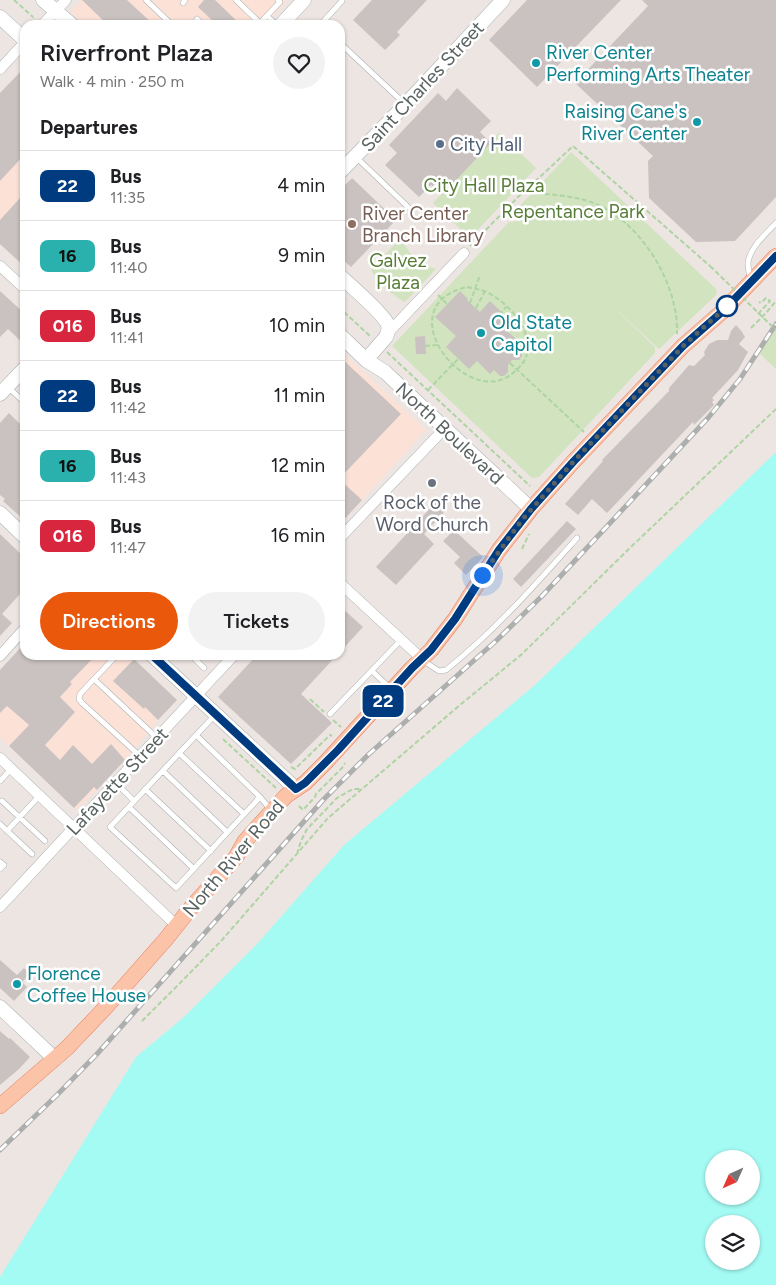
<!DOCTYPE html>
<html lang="en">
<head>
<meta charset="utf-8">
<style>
  :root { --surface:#fff; --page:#f2f2f2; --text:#202124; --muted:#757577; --line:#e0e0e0; --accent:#ea580c }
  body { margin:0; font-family:Figtree,sans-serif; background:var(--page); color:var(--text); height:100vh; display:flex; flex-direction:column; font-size:19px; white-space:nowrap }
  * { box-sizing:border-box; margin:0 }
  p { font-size:16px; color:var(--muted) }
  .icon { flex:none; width:28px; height:28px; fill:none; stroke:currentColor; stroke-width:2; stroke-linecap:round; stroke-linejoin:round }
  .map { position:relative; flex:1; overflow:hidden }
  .panel { position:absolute; left:20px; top:20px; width:325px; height:640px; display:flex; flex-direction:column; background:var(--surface); border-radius:15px; box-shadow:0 1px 4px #0004 }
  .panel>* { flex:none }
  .badge { padding:0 10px; border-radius:8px; font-size:18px; line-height:32px }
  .needle { width:32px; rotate:225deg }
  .controls { position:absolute; left:705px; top:1150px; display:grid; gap:10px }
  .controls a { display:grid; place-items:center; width:55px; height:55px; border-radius:50%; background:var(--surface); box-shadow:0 1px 4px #0004; font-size:25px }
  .you { position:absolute; width:25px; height:25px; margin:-12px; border:4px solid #fff; border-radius:50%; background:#1a73e8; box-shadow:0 0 0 8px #1a73e833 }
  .map>.badge { position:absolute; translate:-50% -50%; box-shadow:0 0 0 2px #fff }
  h2 { padding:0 20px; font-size:19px; line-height:45px }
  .round { display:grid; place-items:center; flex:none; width:52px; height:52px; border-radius:26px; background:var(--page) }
  .summary { display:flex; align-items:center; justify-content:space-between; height:85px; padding:0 20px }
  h1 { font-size:24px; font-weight:600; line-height:38px }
  .cta { display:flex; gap:10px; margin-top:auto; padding:10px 20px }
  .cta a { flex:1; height:58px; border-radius:30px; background:var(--accent); color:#fff; font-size:20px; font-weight:600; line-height:58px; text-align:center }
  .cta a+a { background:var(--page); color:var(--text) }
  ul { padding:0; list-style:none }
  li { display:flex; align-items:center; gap:15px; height:70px; padding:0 20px; border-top:1px solid var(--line) }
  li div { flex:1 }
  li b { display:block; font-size:19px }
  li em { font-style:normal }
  li .badge { min-width:55px; font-weight:700; text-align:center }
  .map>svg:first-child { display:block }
</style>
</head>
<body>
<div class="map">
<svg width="776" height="1285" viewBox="0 0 776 1285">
  <rect width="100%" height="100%" fill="#ece5e2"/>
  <path fill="#fce1d7" d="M81,0H288L265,25H84L70,12Z
    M25,67V267L0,244V93Z
    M340,350L426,430L340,524Z
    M25,655H130L177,699L158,720L127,758L97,790L77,809L74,808L0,738V670Z"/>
  <path fill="#d1e3bf" d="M499,133L536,168L470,238L433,203Z
    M571,152L716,289L717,292L716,295L659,349L603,297L655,347V353L539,477L532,478L392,346L509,222L522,221L513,213Z
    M401,237C408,254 418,264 436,269L405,302C391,294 379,284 371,270Z
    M776,322V369L758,352Z"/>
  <path fill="#a4fbf4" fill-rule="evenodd" d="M776,452V1285H0V1277L136,1057L184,1017L258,943L344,845L535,685ZM714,1159H751V1196H714ZM714,1224H751V1261H714Z"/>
  <path fill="#cac2c1" d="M82,0H127L154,25H108Z
    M204,0H215L241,25H217L198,7Z
    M372,0H427L397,32L400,35L385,50L353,20Z
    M527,0H621L537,87L489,40Z
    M642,0H776V197L735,241L696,242L649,198L648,161L653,156L575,83L648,6Z
    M25,67V154L0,181V93Z
    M457,88L491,121L480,132L491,143L442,195L431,185L419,197L385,165L397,153L389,145L438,93L446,101Z
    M352,178L396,220L351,267L340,257V190Z
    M20,198L25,202V267L0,244V220Z
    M0,291L25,314V345L8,329L0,337Z
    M460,291L468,299L467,300L480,312L490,301L513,323L506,330L520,343L516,347L522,353V356L519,360H512L508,365V372L504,376H500L494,370L490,374L477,361L469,369L446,347L456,336L435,317Z
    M736,325L743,333V334L745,337L739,344L748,352L738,370L712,398L714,400L712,402L714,405L694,425L693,422L607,513L592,499L578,515L565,504L603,461L602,460L669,391V388L689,365L694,366L705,355L704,352L709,344L717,340H728L731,331Z
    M425,336L426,354H416L415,337Z
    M340,357L401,414L340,478Z
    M9,413L25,429V521L3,501L5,499L0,495V423Z
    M340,480L362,500L340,524Z
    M436,502L445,511L424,534L434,544L396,585L376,567Z
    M567,521L576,529L521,587L513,579Z
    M454,530L483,557L466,575L454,563L460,557L443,541Z
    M0,534L25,558V599L20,594L2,614L12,623L0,636Z
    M340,606L363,627L340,652Z
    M25,643V655H96L70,682L72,684L60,697L75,712L45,745L60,760L73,745L92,764L111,744L125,760L97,790L94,787L74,808L9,746L29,725L7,706L0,713V670Z
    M257,655H337L301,694L332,723L291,764L218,697Z
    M134,659L177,700L158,720L145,707L144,709L113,681Z
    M0,960L17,975L24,968L30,974L22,982L27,987L14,1001L0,988Z
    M0,1031L9,1039L10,1038L30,1057L19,1069L0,1085Z"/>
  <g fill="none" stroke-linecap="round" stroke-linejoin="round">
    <defs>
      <path id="lane" d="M146,0L169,22V25
        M236,0L260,23L280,2L278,0
        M183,3L185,0
        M267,16L277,25
        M197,19L203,25
        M322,25L321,24L342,1
        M340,43L405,104
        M356,157L408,207
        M750,278C749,273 748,267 748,262C751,246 766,234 776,223
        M8,387L25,403
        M191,655L204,668
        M422,660L439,671L446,670C495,631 536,584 577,538
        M372,671L391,689
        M94,679L117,655
        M330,714L401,640
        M215,715L110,827L176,888L260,797L270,809
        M196,735L260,797
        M179,753L244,814
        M140,756L82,703L79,699L80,694L94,679L157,738
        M163,771L227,832
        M0,781L11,769
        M116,783L134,801
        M145,789L211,851
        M2,801L45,841
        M129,807L194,869
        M0,824L32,854
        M7,831L40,795
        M0,862L4,865L0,869"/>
      <path id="street" d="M42,25L66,0
        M0,69L25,42
        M0,266L25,289
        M388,333L464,253
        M340,538L445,428
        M340,583L422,659
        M0,656L25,628
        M0,758L177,926
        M0,907L234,655"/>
      <path id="secondary" d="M43,0L72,25
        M0,17L25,40
        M281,25L304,0
        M340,172L405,105L503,0
        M340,276C349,284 385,315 388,325C389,329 388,333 386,337L366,360
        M340,335L366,360L385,372L531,509
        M0,394L25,368
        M0,513L25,537
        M152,655L296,789
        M0,1007L55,1059"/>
      <path id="primary" d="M0,1106L67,1048L106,1007L166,939L189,910L236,857L245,841L272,811L287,795L305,783L325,763L412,668L431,650L455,619L499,550L531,509L574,461L683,346L723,311L776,256"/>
    </defs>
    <use href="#lane" stroke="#abb1b2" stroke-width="6"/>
    <use href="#street" stroke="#abb1b2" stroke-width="11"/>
    <use href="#secondary" stroke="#aab2b2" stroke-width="15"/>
    <use href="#primary" stroke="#ea7b5d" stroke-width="16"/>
    <path stroke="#afd4a3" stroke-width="2" stroke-dasharray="5 2.5" stroke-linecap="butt" d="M14,0L33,17
      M31,25L33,17
      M524,192L573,146L710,266
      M470,246L523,192C542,194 570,195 588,201C638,217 679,282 677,334
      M467,287C476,289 485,290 492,295C511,306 532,331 527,354C525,362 520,367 514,372C469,414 384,306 467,287Z
      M438,295L450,307
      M470,303L480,275
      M476,308L485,291
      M344,312L370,336
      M758,314L770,301L766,298L761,303L759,302
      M499,315L506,307
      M751,328L766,313L776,301
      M425,346L437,345
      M387,352L530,486
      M510,363L584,432
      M428,390L461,356
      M522,549L529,534
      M310,699L324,712
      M333,720L341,727
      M223,739L276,788
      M291,767L295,769L297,767L330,735L332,736
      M299,806L303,810L315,797L316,794L342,768L345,763
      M297,854L301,841L307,829L337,798L353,789H362
      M142,1021L184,979L222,940L328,818L460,705L522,654L633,545L776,409"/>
    <use href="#lane" stroke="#fff" stroke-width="5"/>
    <use href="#street" stroke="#fff" stroke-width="10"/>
    <use href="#secondary" stroke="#fff" stroke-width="14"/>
    <use href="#primary" stroke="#fbc4a8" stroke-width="15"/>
    <defs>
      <path id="rail" d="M0,1150L57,1095L97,1054L324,799L369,754L497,640L542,596L708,418L740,379L776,324"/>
    </defs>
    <use href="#rail" stroke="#adaeae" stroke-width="5"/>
    <use href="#rail" stroke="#fff" stroke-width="3" stroke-dasharray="9" stroke-linecap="butt"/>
    <path stroke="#afd4a3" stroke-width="2" stroke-dasharray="5 2.5" stroke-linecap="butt" d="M710,266L776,330"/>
  </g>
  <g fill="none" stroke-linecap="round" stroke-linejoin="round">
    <defs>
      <path id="line" d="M152,655L296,789L305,783L338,750L412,668L431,650L455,619L499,550L531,509L574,461L683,346L723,311L776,256"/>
    </defs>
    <use href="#line" stroke="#fff" stroke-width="11"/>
    <use href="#line" stroke="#003b80" stroke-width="8"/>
    <path stroke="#5a6262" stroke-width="5" stroke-dasharray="0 9" d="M482,575L522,520L574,461L683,346L732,302L727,306"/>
  </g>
  <g fill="#0f9aa8" stroke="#fff" stroke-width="2">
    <circle cx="536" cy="63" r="5"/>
    <circle cx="697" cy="122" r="5"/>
    <circle cx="481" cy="333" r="5"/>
    <circle cx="17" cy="984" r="5"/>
  </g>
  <circle fill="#5c6f8a" stroke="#fff" stroke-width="2" cx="440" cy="144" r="5"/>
  <circle fill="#8d6e63" stroke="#fff" stroke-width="2" cx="352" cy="224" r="5"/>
  <circle fill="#fff" stroke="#003b80" stroke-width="2.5" cx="727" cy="306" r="10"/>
  <circle fill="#6b7280" stroke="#fff" stroke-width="2" cx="432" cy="483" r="5"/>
  <g text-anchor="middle" stroke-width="5" stroke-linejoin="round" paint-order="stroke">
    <g font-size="19" fill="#0d838f" stroke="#fff" text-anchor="start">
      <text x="546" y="59">River Center<tspan x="546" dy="22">Performing Arts Theater</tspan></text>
      <text x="687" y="118" text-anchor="end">Raising Cane's<tspan x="687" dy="22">River Center</tspan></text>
      <text x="491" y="329">Old State<tspan x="491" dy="22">Capitol</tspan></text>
      <text x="27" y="980">Florence<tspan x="27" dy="22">Coffee House</tspan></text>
    </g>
    <g font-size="19" fill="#5a6262" stroke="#fff">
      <text transform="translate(422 86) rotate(-47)" y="7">Saint Charles Street</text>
      <text transform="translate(450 433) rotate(43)" y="7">North Boulevard</text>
      <text transform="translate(117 781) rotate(-47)" y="7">Lafayette Street</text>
      <text transform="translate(233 858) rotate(-50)" y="7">North River Road</text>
    </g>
    <g font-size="19" fill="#4e5e75" stroke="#fff" text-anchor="start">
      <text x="450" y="151">City Hall</text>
    </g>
    <g font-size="19" fill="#577d37" stroke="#fff">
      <text x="484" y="192">City Hall Plaza</text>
      <text x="573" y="218">Repentance Park</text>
      <text x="398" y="267">Galvez<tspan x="398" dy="22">Plaza</tspan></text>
    </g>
    <g font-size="19" fill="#785e54" stroke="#fff" text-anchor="start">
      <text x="362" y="220">River Center<tspan x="362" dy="22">Branch Library</tspan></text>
    </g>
    <g font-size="19" fill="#5b616d" stroke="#fff">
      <text x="432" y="509">Rock of the<tspan x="432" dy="22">Word Church</tspan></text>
    </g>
  </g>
</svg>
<div class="controls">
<a><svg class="needle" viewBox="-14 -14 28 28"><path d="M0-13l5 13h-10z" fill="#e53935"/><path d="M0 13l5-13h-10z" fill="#757577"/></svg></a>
<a><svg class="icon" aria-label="layers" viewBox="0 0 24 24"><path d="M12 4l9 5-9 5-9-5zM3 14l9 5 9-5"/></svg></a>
</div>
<div class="you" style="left:482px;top:575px"></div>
<b class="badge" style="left:383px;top:701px;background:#003b80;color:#fff">22</b>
<section class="panel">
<div class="summary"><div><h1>Riverfront Plaza</h1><p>Walk · 4 min · 250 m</p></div><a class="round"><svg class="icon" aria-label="heart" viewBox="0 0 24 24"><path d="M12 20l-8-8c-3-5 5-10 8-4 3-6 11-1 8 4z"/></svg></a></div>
<h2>Departures</h2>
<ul>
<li><span class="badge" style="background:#003b80;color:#fff">22</span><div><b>Bus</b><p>11:35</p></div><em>4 min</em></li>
<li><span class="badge" style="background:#2ab1ad;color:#111">16</span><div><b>Bus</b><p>11:40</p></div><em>9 min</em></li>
<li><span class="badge" style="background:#d7263d;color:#fff">016</span><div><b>Bus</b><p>11:41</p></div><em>10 min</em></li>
<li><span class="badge" style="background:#003b80;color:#fff">22</span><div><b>Bus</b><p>11:42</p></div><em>11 min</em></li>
<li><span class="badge" style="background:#2ab1ad;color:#111">16</span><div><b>Bus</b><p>11:43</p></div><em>12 min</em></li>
<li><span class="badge" style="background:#d7263d;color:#fff">016</span><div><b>Bus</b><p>11:47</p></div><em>16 min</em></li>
</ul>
<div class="cta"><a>Directions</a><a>Tickets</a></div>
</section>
</div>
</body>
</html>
